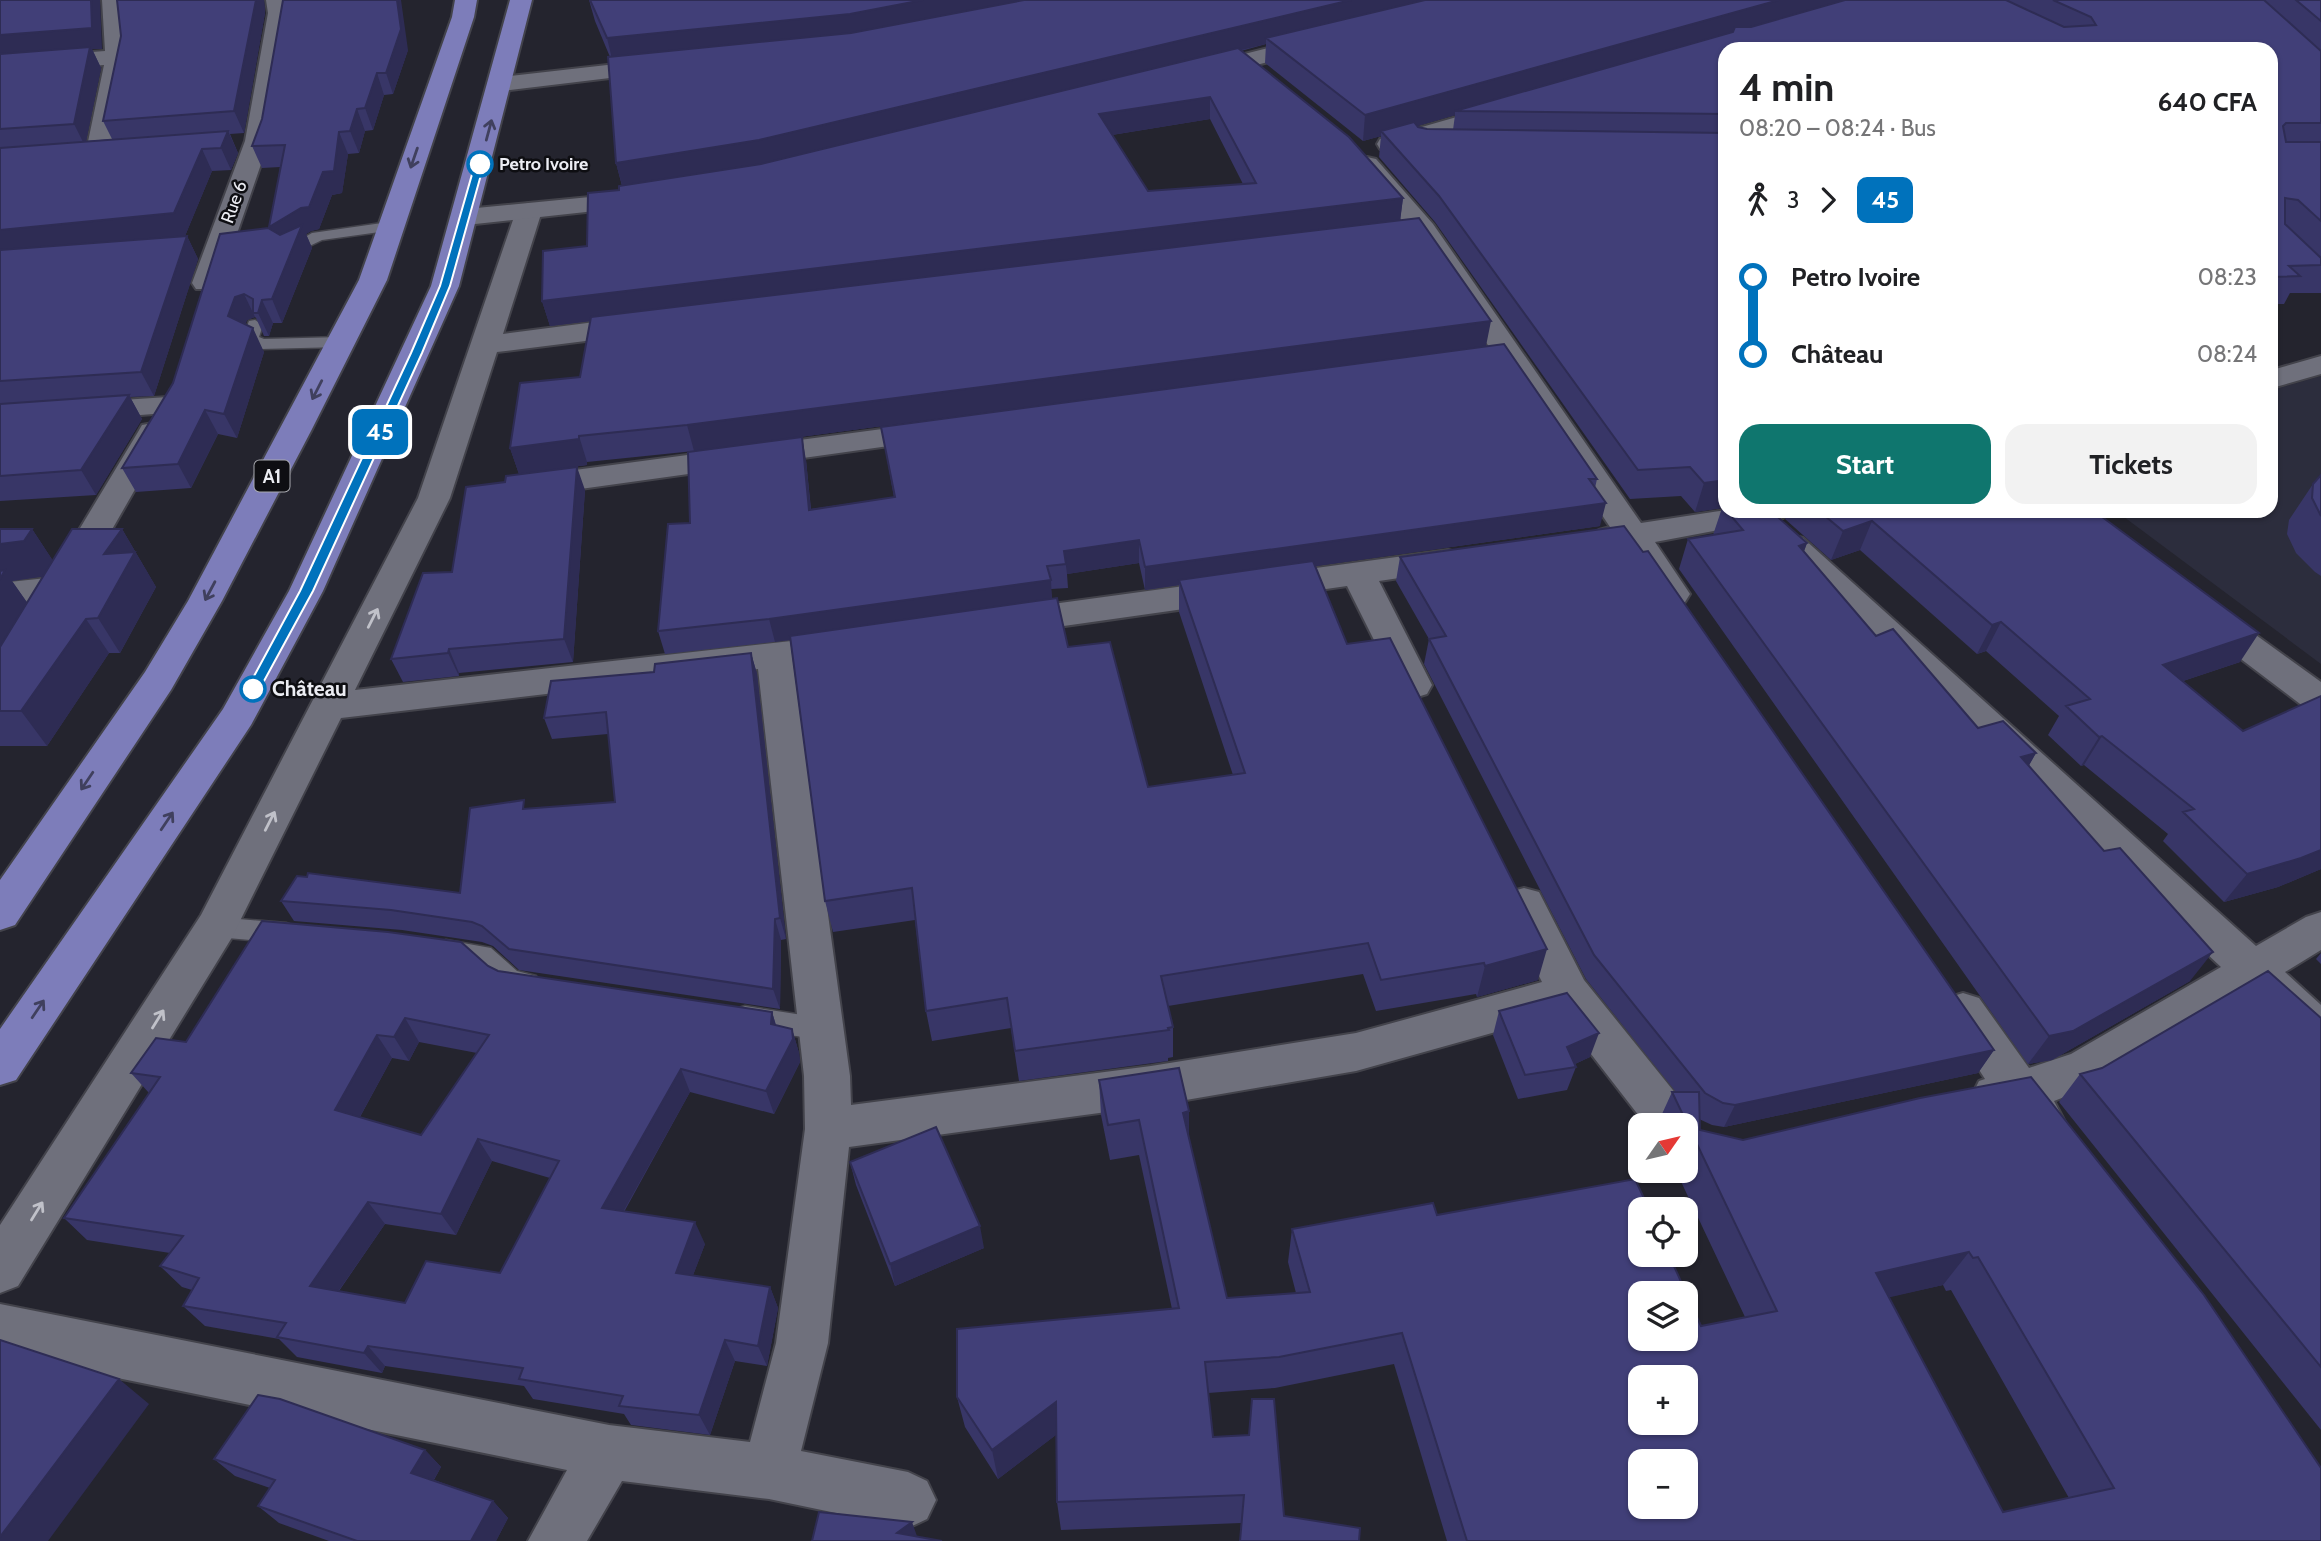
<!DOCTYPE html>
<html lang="en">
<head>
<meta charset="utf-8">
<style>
  :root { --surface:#fff; --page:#f2f2f2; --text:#202124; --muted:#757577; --accent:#0f766e }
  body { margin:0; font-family:Cabin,sans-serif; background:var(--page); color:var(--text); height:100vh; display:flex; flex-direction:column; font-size:26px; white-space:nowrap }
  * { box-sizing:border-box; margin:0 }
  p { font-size:23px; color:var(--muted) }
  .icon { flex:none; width:38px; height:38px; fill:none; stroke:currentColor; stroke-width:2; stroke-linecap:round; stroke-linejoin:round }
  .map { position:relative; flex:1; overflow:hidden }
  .panel { position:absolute; left:1718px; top:42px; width:560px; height:476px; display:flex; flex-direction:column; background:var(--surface); border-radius:21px; box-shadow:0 2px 5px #0004 }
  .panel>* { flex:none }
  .badge { padding:0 14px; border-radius:10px; font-size:24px; line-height:46px }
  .needle { width:46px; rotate:56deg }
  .controls { position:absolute; left:1628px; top:1113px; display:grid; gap:14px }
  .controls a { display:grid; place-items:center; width:70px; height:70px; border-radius:14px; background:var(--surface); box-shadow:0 2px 5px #0004; font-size:35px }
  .map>.badge { position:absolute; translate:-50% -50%; box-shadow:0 0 0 4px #fff }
  .legs { display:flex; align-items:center; gap:10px; height:77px; padding:0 21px; font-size:23px }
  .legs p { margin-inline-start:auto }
  .overview { display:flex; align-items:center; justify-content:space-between; height:119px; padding:0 21px }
  h1 { font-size:38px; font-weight:700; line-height:52px }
  .cta { display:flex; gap:14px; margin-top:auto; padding:14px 21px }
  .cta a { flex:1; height:80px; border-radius:21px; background:var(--accent); color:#fff; font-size:28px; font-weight:700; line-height:80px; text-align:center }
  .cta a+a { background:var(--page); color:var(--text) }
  ul { padding:0 21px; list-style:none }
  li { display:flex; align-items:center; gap:24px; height:77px; font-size:26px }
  li i { display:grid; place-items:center; width:10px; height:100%; margin:0 9px; background:currentColor }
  li i::after { content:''; width:18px; height:18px; margin:-9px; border:5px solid; border-radius:50%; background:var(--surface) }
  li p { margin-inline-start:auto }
  li:first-child i { background:linear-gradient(#0000 50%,currentColor 0) }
  li:last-child i { background:linear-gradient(currentColor 50%,#0000 0) }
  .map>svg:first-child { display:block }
</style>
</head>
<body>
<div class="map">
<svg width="2321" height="1541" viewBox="0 0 2321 1541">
  <rect width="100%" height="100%" fill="#24242e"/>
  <path fill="#2c2d3d" d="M2321,376V664L2116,511H2272V390Z"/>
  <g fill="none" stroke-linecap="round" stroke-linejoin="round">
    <defs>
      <path id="service" d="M389,222L394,224V230L322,240L289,256L281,251L312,233Z
        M255,320L263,325L259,337L264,339L341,337L350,342L341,347L261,349L242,339L249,321Z
        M216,917L286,923L295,926L298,933L295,940L286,943L216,937L207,934L204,927L207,920Z
        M446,940L491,948L517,971L536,976L540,983L536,990C507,1000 498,978 477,965C466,959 449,961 437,957L433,950L437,943Z
        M745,1006L822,1018L831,1021L835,1029L831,1037L822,1040L745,1028L736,1025L732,1017L736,1009Z"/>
      <path id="minor" d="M102,0H124L128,57L109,156L106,161H88L85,156L104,65L0,73V59L105,51Z
        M266,0H288L290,13L269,141L220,283L216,289H196L192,283L245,141L268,13Z
        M660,59L671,66L668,71L501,91L490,84L501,77Z
        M1502,104L1510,106L1514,111L1510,116L1389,151L1380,149L1377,144L1380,139Z
        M1367,157L1376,159L1433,224L1641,523L1726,510L1787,511L1783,518L1655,542L1690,594L1685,602L1673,605L1661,602L1623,546L1599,544L1594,537L1599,530L1610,527L1414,235L1355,164L1358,159Z
        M529,203L538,206L542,211L503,334L641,316L651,319L655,325L651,331L641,334L497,352L450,498L355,690L845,635L858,638L863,647L858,656L794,665L850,1076L851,1105L1151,1066L1356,1033L1542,982L1503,904L1509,892L1524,888L1539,892L1584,980L1689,1110L1696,1125L1689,1140L1685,1141V1125H1646L1560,1014L1356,1071L1151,1106L849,1147L828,1343L801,1451L908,1472L927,1481L936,1500L927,1519L908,1528L769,1499L622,1481L587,1541H528L567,1470L0,1354V1304L609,1425L750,1442L776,1343L805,1129L804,1076L758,669L341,718L231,939L18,1286L0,1293V1225L201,915L418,498L516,211L520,206Z
        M2321,356V374L2272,388V370Z
        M168,397L179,400L183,406L179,412L0,426V408Z
        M935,422L946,424L950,431L946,438L530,496L519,493L514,486L519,479L530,476Z
        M153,423L164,425L168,432L87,573L82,581L74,583L77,588L72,596L0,605V583L56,577L53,573L138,432L142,425Z
        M1791,535L1803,538L2256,946L2306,917L2321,912V950L2285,972L2321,1005V1051L2305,1045L2250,993L2103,1082L2054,1101L2065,1122L2058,1136L2042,1142L2026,1136L2008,1112L1995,1115L1979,1109L1972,1095L1979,1081L1985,1079L1941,1011L1947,998L1963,993L1979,998L2029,1068L2071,1054L2221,967L1779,554L1774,546L1779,538Z
        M1448,550L1460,553L1465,561L1460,569L1379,581L1432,685L1427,694L1414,698L1401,694L1347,586L1008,634L996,630L990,622L996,614L1008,610Z
        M2208,605L2220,609L2321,682V714L2308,710L2196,625L2190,617L2196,609Z"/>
      <path id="tertiary" d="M1316,36L1327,43L1324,48L1201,79L1190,72L1193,67Z
        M641,192L650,195L654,200L650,205L466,225L457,223L453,217L457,211L466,209Z"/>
      <path id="primary" d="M455,0H477L474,17L387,280L311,431L222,601L171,690L15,925L0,930V880L145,672L188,601L359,280L452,17Z
        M510,0H532L459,286L323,591L251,725L16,1080L0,1085V1029L223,709L289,591L431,286Z"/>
    </defs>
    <use href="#service" stroke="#43434b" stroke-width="3"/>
    <use href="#minor" stroke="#43434b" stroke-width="4"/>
    <use href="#tertiary" stroke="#43434b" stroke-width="4"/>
    <use href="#primary" stroke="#43434b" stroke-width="4"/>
    <use href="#service" fill="#6f707c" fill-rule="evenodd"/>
    <use href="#minor" fill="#6f707c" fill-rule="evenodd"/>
    <use href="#tertiary" fill="#6f707c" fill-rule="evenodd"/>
    <use href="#primary" fill="#7d7dba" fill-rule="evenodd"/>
  </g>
  <path fill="#383667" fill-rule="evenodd" d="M0,0L102,49H92L101,68L86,141L112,139L103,121L121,36L117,0H264L265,13L244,133L230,134L238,153L231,170L212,171L185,236H187L198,259L154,396L130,397L142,419L96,495L0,501Z
    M589,0H2321V293H2290L2284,304H2272V49H1726V511H1771L1807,543L1804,551L1876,636L1978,728L2036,753L2029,765L2190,981L2052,1060L2028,1064L1679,569L1688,539L1713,535L1722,508L1695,512L1681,496L1630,499L1435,222L1379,157L1381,136L1363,141L1265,63L1266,44L1241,51L1403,198L1400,220L1486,346L694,451L587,462V465L519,474L510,448L580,377L590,321L550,326L542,301L587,246L622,186L616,163L610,57L595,21ZM1455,115L1453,130L1427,129L1418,127L1417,126ZM1210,119L1243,184L1148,191L1112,135Z
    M408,50L393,94L384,95L373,130L365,131L359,153L348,154L342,193L332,195L319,229L311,231L306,234L312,248L282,323H273L269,336H264L256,318L255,317L247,320L245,324L264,352L237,438L218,434L191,488L136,492L122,468L270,229L280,167L262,168L252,146L262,119Z
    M881,427L1597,479L1595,488L1600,526L1315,566L1347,644L1538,980L1477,997L1476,994L1376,1011L1363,974L1168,1006L1173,1027V1057L1168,1058V1061L1019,1081L1011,1028L932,1041L926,1011L915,920L833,932L825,901L790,640L665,654L658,631L690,523L806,460L811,509L894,497ZM1139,563L1145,590L1179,585V612L1233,775L1148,787L1068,647L1052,599L1051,589L1068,588L1067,574Z
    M2321,475V576L2315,572L2296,553L2287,534L2289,520L2313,484Z
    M585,490L573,662L459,673V676L403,682L391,659L452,572Z
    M1787,511H2094L2240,662L2183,681L2243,731L2321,696V869L2278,887L2224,902L2163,841L2168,834L2084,765L2081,766L2048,735L2059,716L1986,651L1977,654L1860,550L1831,560L1785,519Z
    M0,529H32L53,561L122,529L156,587L120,653H109L47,746H0ZM44,576L27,603L12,581L23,579Z
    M1400,557L1994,1050L1978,1073L1724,1127L1712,1125L1699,1119L1700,1130L1743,1140L1920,1098L2321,1541H1447L1394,1364L1275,1388L1208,1393L1213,1437L1249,1435L1252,1399L1284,1516L1359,1541H1240L1241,1523L1061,1530L1057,1502V1434L998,1479L965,1427L957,1397L1172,1309L1139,1155L1110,1160L1101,1115L1099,1080L1189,1111V1138L1227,1298L1296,1293L1288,1262L1292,1229L1437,1215L1701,1326L1745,1317L1676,1171H1685V1125H1657L1672,1092H1676L1586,979L1424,664L1429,639L1396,581ZM1943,1285L1946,1291L1951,1290L2069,1498L2003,1512L1888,1297Z
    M751,653L757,674L786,939L781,940L780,1009L519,970L493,946L482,942L402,930L294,921L281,901L460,893L527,809L615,802L608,734L552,739L544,718L654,672Z
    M2321,953V964L2316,959Z
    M488,966L498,971L772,1012L776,1025L792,1029L799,1053L800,1062L774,1114L690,1092L624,1212L705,1244L693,1275L770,1287L778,1308L767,1366L735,1361L710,1435L631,1425L624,1414L533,1399L524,1386L385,1366L382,1373L297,1357L279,1339L205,1326L183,1306L192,1290L182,1287L160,1266L170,1253L87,1240L64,1218L149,1093L131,1073L186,1042ZM419,1042L477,1053L421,1135L360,1117L392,1058L409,1061ZM492,1161L550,1178L500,1273L405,1303L339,1291L385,1224L456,1235Z
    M1499,1011L1590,1057L1575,1064L1576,1067L1567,1090L1518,1099L1493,1035Z
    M2321,1018V1430L2059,1102L2080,1074Z
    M850,1162L984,1248L895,1286L856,1185Z
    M425,1450L441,1467L434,1480L493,1501L508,1518L496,1541H329L279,1523L258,1506L270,1488L235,1476L214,1459Z"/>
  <path fill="#2e2c54" d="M91,0H100L102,49H92L101,68L85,146L74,124L0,57V35Z
    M256,0H264L265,13L244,133L234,111Z
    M397,0H401L408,50L393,94L386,73Z
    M923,0H1052L854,38L613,63L607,38Z
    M1351,0H1449L1266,38V44L764,166L623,189L616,163Z
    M1779,0H1858L1455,111V115L1385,135L1381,131V136L1363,141L1365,115Z
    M377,73L384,95L373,130L365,108Z
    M1210,97V119L1099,137V114Z
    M357,109L365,131L359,153L350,131Z
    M228,131L238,153L231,170L221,148Z
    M339,132L348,154L342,193L332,195L319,229L311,231L306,234L312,248L282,323L272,299L279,250L269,227Z
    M202,149L212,171L185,236L0,254V230Z
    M1403,198L1400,222L550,326L542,301Z
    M187,236L198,259L154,396L141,372Z
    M244,294L255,317L247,320L240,340L228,316L235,297Z
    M262,300L273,323L269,336L258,313Z
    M1491,321L1486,346L694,451L687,425Z
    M253,328L264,352L237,438L224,414Z
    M129,395L142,419L96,495L81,470Z
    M205,410L218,434L191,488L178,464Z
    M579,436L587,462V465L519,474L510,448Z
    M802,437L806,460L813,533L809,510Z
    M577,467L585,490L573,662L564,639Z
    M1726,480V507L1722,505V508L1695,512L1704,483Z
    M1606,503L1600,526L1181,585L1179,580V585L1145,590V567Z
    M1872,521L1860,550L1831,560L1843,531Z
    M32,529L55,564L47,576L12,581L29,605L0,654V544Z
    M122,529L156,587L120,653L98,618L104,554Z
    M1139,540V563L1067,574L1064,551Z
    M1807,543L1796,573L1799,546Z
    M1051,580L1052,603L775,642L769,619Z
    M86,619L109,653L47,746L21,711Z
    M2001,622L1986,651L1977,654L1992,625Z
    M2259,633L2240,662L2144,694L2163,665Z
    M449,649L459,673V676L448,653Z
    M751,653L757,674L786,939L780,918Z
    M2102,736L2084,765L2081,766L2099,737Z
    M2036,753L2019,783L2021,757Z
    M2321,850V869L2278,887L2224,902L2247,874Z
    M775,919L781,940L780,1009L773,989Z
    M1547,949L1538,980L1477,997L1485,966Z
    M2213,952L2190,981L2052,1060L2028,1064L2049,1036Z
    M772,1012L779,1036L771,1024Z
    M405,1018L419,1042L409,1061L394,1037Z
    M792,1029L799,1053L800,1062L774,1114L766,1091Z
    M1599,1033L1590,1057L1564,1069L1567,1047Z
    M377,1035L392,1058L351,1133L335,1110Z
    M1994,1050L1978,1073L1724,1127L1735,1105Z
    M681,1069L690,1092L613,1230L602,1208Z
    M1189,1111V1146L1183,1113Z
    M478,1139L492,1161L456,1235L441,1214Z
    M368,1202L385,1224L328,1306L310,1286Z
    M695,1222L705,1244L686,1294L676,1273Z
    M980,1226L984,1248L895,1286L890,1264Z
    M1969,1252L1943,1285L1852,1306L1876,1273Z
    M770,1287L778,1308L767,1366L758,1346Z
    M725,1340L735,1361L710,1435L699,1415Z
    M368,1346L385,1366L382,1373L364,1353Z
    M119,1379L149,1404L48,1541H0V1537Z
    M1056,1402L1060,1432L998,1479L992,1450Z
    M425,1450L441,1467L428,1490L411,1473Z
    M493,1501L508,1518L496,1541H471Z
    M912,1522L918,1539L897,1533Z"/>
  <path fill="#413f78" stroke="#2e2c54" stroke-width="2" fill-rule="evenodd" d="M0,0H91L92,28L0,35Z
    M117,0H256L234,111L103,121L121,36Z
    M283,0H397L401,29L386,73H377L365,108L357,109L350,131L339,132L334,171L323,172L309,207L301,208L269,227L285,145L252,146L262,119Z
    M590,0H923L850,14L607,38Z
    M1024,0H1351L759,140L616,163L608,57L851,33Z
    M1425,0H1779L1365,115L1266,38Z
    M1845,0H2006L2064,27L2096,25L2091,17L2053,0H2264L2321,51V123H2286L2283,126L2286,142H2321V221L2298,200L2285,198V224L2321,258V265L2289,266L2300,276L2272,277V49H1726V114L1455,111L1733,32L1735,27H1751Z
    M2296,0H2321V21Z
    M90,47L74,124L0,129V54Z
    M1238,48L1349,137L1403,198L542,301L543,251L587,246L588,193L619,190V186L761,164ZM1210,97L1256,183L1148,191L1099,114Z
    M1414,122L1418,127L1427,129L1726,133V480L1704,483L1690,467L1638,470L1439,196L1381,131Z
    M228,131L221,148L202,149L174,213L0,230V148Z
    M1419,218L1491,321L687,425L579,436V439L510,448L520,383L580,377L591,317Z
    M302,225L272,299L262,300L258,313H253V299L244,294L235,297L228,316L253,328L224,414L205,410L178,464L122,468L173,383L220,234L268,228L280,235Z
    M187,236L141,372L0,381V250Z
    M1504,344L1597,479H1589L1606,503L1145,567L1139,540L1064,551L1066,564L1047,566L1051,580L769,619L658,631L668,524L690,523L688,452L802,437L809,510L895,497L881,427Z
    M129,395L81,470L0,476V404Z
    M577,467L564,639L449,649L448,653L391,659L423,573L452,572L466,487L505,482L506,476Z
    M2321,475V516L2312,498L2313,484Z
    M1727,511H1771L1807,543L1799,546L1876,636L1893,629L1978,728L2003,721L2036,753L2021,757L2104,851L2120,848L2213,952L2073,1031L2049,1036L1688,539L1743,530Z
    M1819,511H2094L2259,633L2163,665L2243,731L2321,696V850L2301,858L2247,874L2183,812L2194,809L2102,736L2099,737L2066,706L2090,699L2001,622L1992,625L1872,521L1843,531Z
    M1624,526L1643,552L1648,551L1994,1050L1735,1105L1723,1103L1705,1093L1594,955L1429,639L1446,636L1400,557Z
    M0,529H32L24,541L0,544Z
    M72,529H122L104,554L135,552L98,618L86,619L21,711H0V647Z
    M1313,561L1347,644L1390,638L1547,949L1485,966L1484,963L1381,980L1368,943L1161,976L1173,1027L1168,1028L1169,1030L1015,1051L1007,998L926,1011L912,888L825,901L790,636L1057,598L1068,647L1110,642L1148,787L1245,773L1179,580Z
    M5,570L0,579V571Z
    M751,653L780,918L775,919L773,989L509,949L482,926L472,922L391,910L281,901L297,876L307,877L308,873L460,893L470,808L524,800L523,809L615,802L606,712L544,718L551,681L654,672L655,664Z
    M262,921L388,932L461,942L488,966L498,971L772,1012L771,1024L792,1029L793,1039L766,1091L681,1069L602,1208L695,1222L676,1273L770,1287L758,1346L725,1340L699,1415L619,1406L623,1396L519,1379L523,1368L368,1346L364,1353L277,1337L286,1323L183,1306L199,1278L160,1266L183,1236L64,1218L160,1077L131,1073L156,1038L186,1042ZM405,1018L489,1035L421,1135L335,1110L377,1035L394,1037ZM478,1139L559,1161L500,1273L426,1261L405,1303L310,1286L368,1202L441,1214Z
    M2268,971L2321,1018V1367L2080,1074L2102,1068Z
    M1567,993L1599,1033L1567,1047L1576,1067L1525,1075L1499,1011Z
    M1179,1068L1189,1111L1183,1113L1227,1298L1310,1292L1292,1229L1433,1203L1437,1215L1635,1179L1649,1209H1640V1255H1669L1701,1326L1777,1311L1672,1092H1699L1700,1130L1743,1140L1920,1098L2031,1077L2204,1295L2321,1468V1541H1467L1402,1333L1279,1357L1205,1362L1213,1437L1249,1435L1252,1399H1274L1284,1516L1360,1528L1359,1541H1240L1244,1495L1057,1502L1056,1402L992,1450L957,1397V1329L1179,1308L1139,1120L1108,1125L1099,1080ZM1969,1252L1973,1258L1978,1257L2114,1488L2003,1512L1876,1273ZM1640,1293H1685V1339H1640ZM1640,1377H1685V1423H1640ZM1640,1461H1685V1507H1640Z
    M936,1127L980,1226L890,1264L850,1162Z
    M0,1340L119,1379L0,1537Z
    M258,1395L280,1399L425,1450L411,1473L493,1501L471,1541H357L258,1506L275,1480L214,1459Z
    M819,1512L912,1522L897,1533L942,1541H812Z"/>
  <defs><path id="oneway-shaft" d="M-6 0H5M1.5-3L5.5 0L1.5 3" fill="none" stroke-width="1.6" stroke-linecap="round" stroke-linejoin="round" transform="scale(1.75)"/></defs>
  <g stroke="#40405e">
    <use href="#oneway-shaft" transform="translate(489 130) rotate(-75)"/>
    <use href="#oneway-shaft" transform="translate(414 158) rotate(109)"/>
    <use href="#oneway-shaft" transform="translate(317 390) rotate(117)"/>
    <use href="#oneway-shaft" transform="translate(210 591) rotate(118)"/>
    <use href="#oneway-shaft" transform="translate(87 781) rotate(124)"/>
    <use href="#oneway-shaft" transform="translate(167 821) rotate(-56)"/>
    <use href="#oneway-shaft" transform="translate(38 1009) rotate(-56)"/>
  </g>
  <g stroke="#c0c1c9">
    <use href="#oneway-shaft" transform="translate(373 618) rotate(-63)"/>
    <use href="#oneway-shaft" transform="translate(270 821) rotate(-63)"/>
    <use href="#oneway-shaft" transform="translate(158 1019) rotate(-58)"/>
    <use href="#oneway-shaft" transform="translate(37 1211) rotate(-58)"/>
  </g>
  <path fill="#0072bc" stroke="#fff" stroke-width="2" d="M480,161L484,164L450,286L422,353L313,591L258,692H249L247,689L300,591L411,353L440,286L475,164Z"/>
  <g fill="#fff" stroke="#0072bc" stroke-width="3.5">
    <circle cx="480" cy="164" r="12"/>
    <circle cx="253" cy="689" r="12"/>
  </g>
  <g text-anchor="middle" stroke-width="5" stroke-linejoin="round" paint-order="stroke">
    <g font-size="18" font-weight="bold" fill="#ecedf3" stroke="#0e0e12" text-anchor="start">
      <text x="499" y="170">Petro Ivoire</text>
    </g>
    <g font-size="18" fill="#ecedf3" stroke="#0e0e12">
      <text transform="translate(234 202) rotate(-70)" y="6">Rue 6</text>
    </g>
    <rect fill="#0e0e12" stroke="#a9aab0" stroke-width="2" x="254.5" y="460.5" width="35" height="31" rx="5"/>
    <g font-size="19" font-weight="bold" fill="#ecedf3">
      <text x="272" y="483">A1</text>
    </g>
    <g font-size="21" font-weight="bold" fill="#ecedf3" stroke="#0e0e12" text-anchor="start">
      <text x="272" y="696">Château</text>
    </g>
  </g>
</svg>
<div class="controls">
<a><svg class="needle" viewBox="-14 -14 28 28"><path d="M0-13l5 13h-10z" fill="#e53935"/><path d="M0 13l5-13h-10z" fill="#757577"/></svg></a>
<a><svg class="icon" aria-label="locate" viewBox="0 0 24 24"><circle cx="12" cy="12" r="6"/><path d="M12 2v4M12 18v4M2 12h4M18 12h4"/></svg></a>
<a><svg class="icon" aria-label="layers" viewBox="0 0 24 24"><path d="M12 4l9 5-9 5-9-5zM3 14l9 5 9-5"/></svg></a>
<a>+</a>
<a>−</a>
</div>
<b class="badge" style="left:380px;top:432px;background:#0072bc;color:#fff">45</b>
<section class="panel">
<div class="overview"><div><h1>4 min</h1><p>08:20 – 08:24 · Bus</p></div><b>640 CFA</b></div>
<div class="legs"><svg class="icon" aria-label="walk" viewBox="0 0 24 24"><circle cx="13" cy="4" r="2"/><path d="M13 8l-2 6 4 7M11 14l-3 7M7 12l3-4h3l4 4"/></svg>3<svg class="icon" aria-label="forward" viewBox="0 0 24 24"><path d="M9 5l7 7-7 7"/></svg><b class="badge" style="background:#0072bc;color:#fff">45</b></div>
<ul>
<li><i style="color:#0072bc"></i><b>Petro Ivoire</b><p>08:23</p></li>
<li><i style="color:#0072bc"></i><b>Château</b><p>08:24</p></li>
</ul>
<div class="cta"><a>Start</a><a>Tickets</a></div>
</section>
</div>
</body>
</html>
